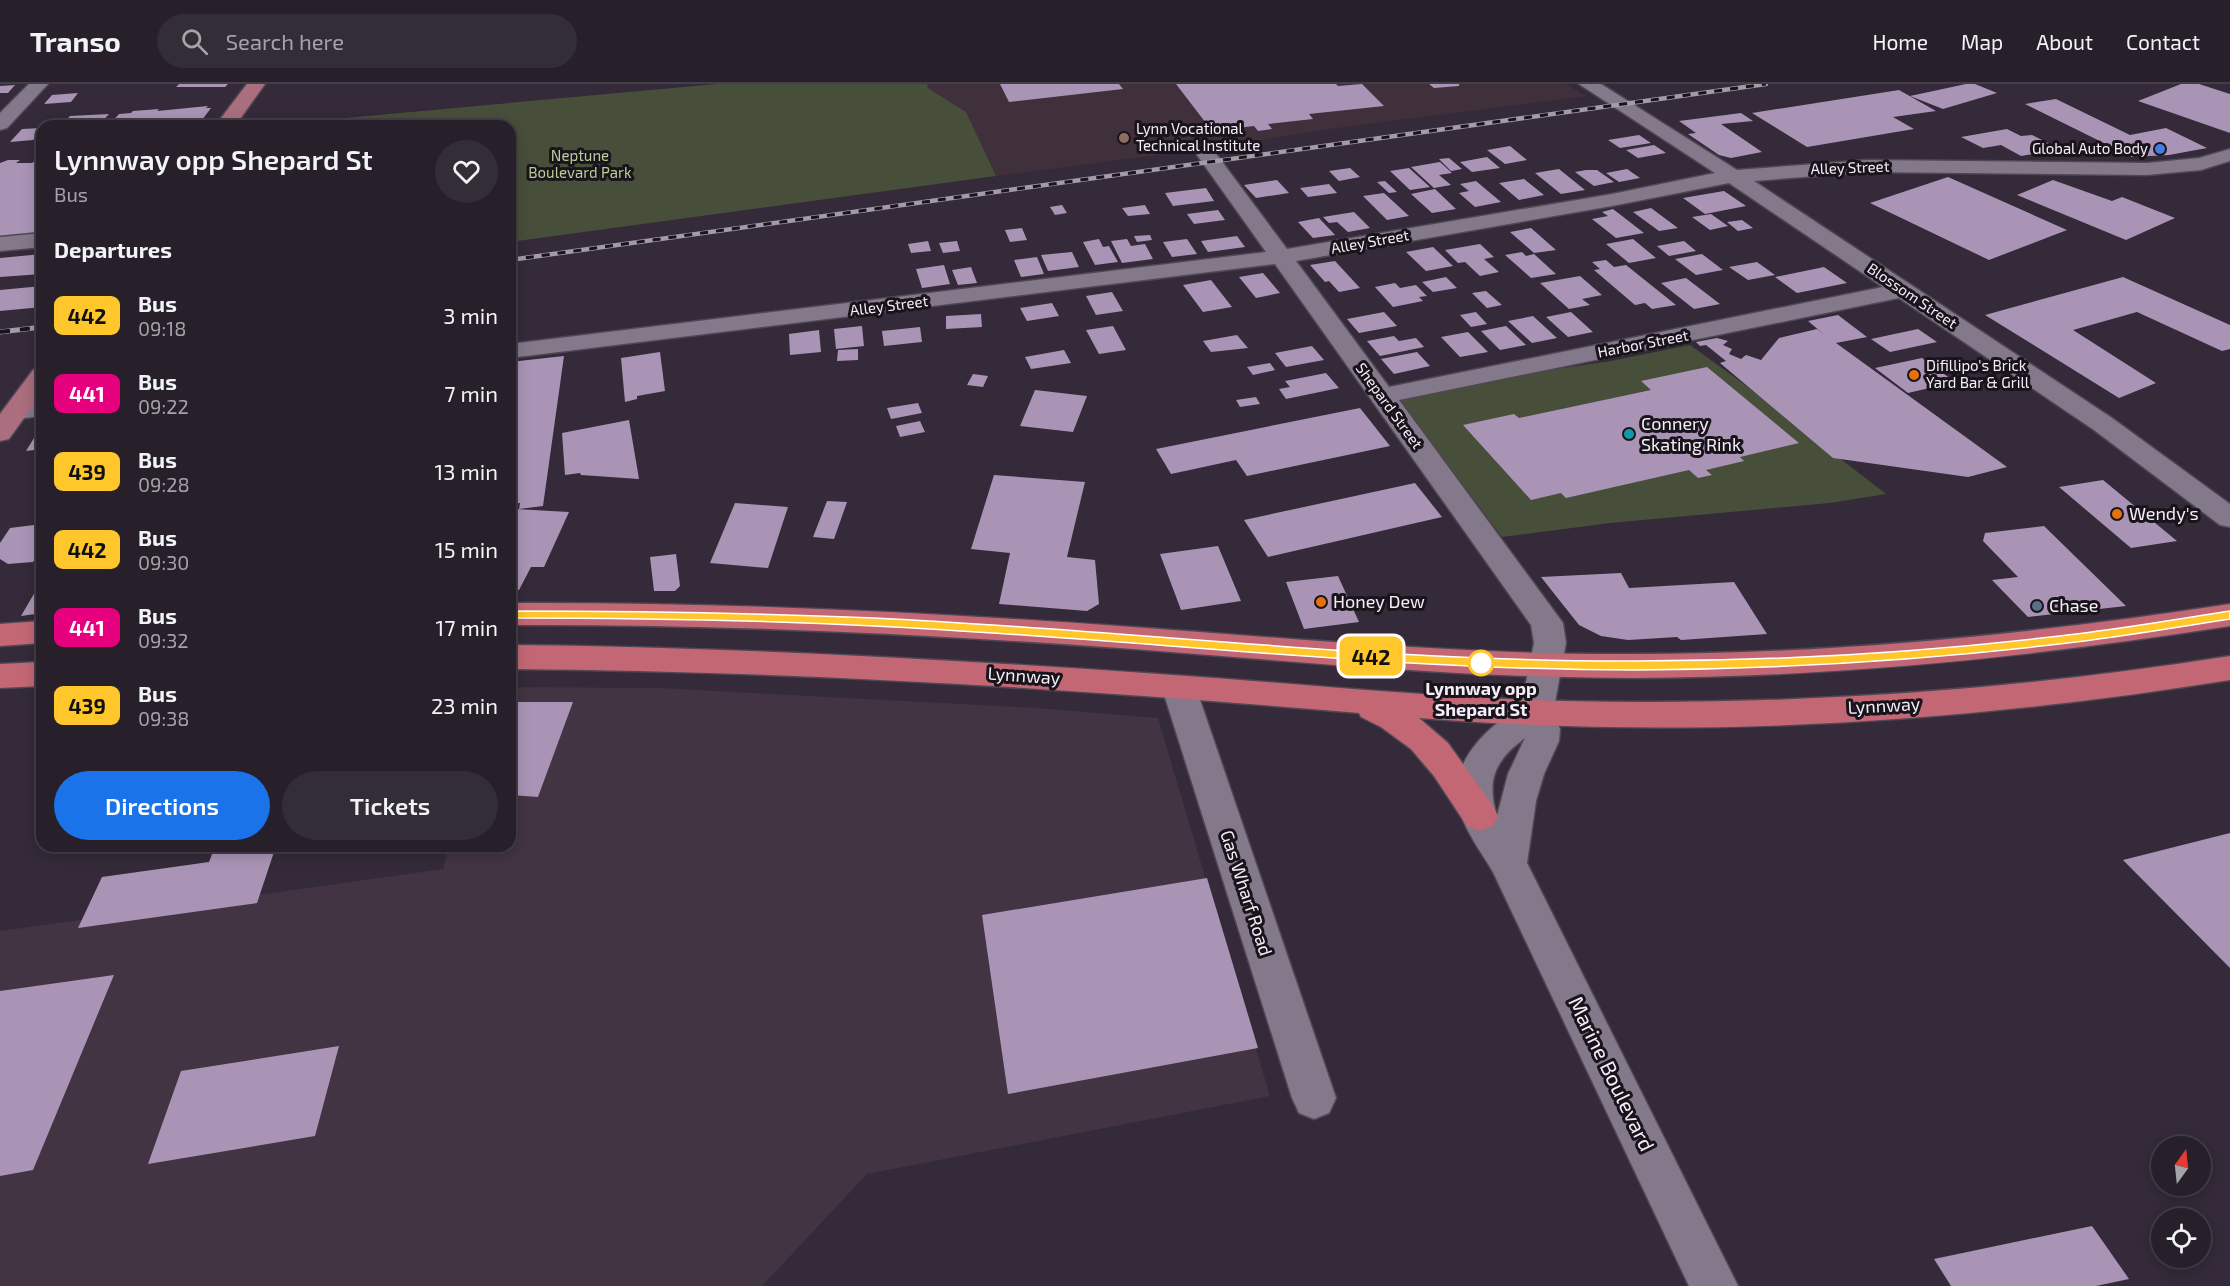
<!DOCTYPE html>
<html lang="en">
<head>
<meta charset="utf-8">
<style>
  :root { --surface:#27202b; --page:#332d37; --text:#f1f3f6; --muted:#a4a3a9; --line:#433e47; --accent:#1a73e8 }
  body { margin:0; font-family:"Exo 2",sans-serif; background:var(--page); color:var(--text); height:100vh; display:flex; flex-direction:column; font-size:22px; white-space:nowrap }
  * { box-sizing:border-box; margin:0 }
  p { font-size:20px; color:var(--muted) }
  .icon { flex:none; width:33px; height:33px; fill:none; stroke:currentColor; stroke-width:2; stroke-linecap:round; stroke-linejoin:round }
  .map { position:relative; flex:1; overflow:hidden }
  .sheet { position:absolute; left:36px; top:36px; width:480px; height:732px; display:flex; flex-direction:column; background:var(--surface); border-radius:18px; box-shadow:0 3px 15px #0003,0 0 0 2px var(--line) }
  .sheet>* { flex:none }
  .badge { padding:0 12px; border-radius:9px; font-size:21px; line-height:39px }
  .needle { width:39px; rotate:15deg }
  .fabs { position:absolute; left:2151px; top:1052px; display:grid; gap:12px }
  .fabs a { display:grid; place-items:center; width:60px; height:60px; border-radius:50%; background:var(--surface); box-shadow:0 3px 15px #0003,0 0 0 2px var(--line); font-size:30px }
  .map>.badge { position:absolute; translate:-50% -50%; box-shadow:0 0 0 3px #fff }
  h2 { padding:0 18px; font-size:22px; line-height:54px }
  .round { display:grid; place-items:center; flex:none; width:63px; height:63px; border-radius:32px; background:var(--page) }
  .summary { display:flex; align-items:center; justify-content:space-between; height:102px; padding:0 18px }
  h1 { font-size:28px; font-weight:600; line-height:45px }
  .cta { display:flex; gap:12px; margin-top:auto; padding:12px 18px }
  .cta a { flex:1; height:69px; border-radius:36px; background:var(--accent); color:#fff; font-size:24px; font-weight:600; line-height:69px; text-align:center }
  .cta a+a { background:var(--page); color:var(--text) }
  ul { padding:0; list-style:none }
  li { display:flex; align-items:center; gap:18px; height:78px; padding:0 18px }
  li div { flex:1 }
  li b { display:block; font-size:22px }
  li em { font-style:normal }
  li .badge { min-width:66px; font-weight:700; text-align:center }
  header { display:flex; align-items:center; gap:36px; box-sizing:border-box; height:84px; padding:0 30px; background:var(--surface); border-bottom:2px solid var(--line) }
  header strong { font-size:28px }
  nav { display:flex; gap:33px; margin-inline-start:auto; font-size:21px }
  .search { width:420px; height:54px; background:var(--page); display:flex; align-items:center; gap:15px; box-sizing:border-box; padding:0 21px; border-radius:33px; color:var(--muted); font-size:22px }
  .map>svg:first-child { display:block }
</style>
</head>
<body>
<header>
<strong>Transo</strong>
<div class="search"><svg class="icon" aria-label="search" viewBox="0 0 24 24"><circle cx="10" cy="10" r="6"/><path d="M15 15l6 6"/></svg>Search here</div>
<nav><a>Home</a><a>Map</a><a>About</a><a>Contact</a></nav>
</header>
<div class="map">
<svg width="2230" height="1202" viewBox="0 0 2230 1202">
  <rect width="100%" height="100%" fill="#342a39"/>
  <path fill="#423442" d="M510,603L660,604L1037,624L1158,634L1270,1012L867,1090L762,1202H0V847L443,785L449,762H510Z"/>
  <path fill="#40303b" d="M927,0H1565L1587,12L1329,45L1212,64L996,92L966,28L928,4Z"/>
  <path fill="#474f3b" d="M717,0H927L928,4L966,28L996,92L510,158V42H258Z
    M1690,261L1740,297L1886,410L1830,419L1610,439L1502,453L1394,309L1611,277Z"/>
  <path fill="#aa94b5" d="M179,0H228L225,3H176Z
    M1000,0H1119L1123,5L1009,18Z
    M1176,0H1336L1338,2L1362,0L1384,22L1309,30L1313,35L1268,40L1272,45L1258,47L1254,42L1212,47Z
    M1429,0H1459V2L1434,4Z
    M1966,0H1975L1997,9L1943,25L1910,12Z
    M2181,0H2199L2230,10V49L2138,17Z
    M15,1L8,9H0V2Z
    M1899,6L1936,27L1893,33L1914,45L1807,63L1752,29Z
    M78,9L71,18L44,20L52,11Z
    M2056,15L2130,51L2166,44L2207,64L2169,71L2132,73L2025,20Z
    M208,22L206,24H211L199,40L108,42L119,30L131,29L133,27L159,25L157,27Z
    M1741,29L1753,37L1721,40L1762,68L1731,74L1719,71L1688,50L1696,49L1679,37Z
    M109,30L101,39L61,42L70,32Z
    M42,44L33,56L10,58L22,45Z
    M2007,45L2021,52L2032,51L2060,65L2021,72L2001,61L1983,64L1961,53Z
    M1639,51L1651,59L1620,64L1608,56Z
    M1654,61L1666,69L1638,74L1626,66Z
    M1510,62L1527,76L1505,80L1487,66Z
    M42,72V149L0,154V79L8,76H20L16,79H32Z
    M1487,73L1500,84L1472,88L1460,78Z
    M1449,74L1462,85L1451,87L1439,75Z
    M1440,78L1452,89L1439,91L1451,101L1434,104L1411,83Z
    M1350,84L1360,93L1339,97L1329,87Z
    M1409,84L1430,103L1410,106L1390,87Z
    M1559,85L1585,106L1561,110L1535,89Z
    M1627,85L1640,94L1619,98L1606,89Z
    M1586,86H1597L1614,98L1594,102L1575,88Z
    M1948,93L2067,146L1989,176L1870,119Z
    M1524,95L1544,111L1519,116L1499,99Z
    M1277,96L1289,109L1256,114L1244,101Z
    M2053,96L2112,117L2122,113L2175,134L2126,156L2017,111Z
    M1385,97L1397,108L1389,109L1377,98Z
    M1476,97L1501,118L1475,123L1459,109L1469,107L1460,100Z
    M1329,100L1337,109L1308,113L1300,104Z
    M1206,104L1214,117L1173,122L1165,109Z
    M1435,105L1456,125L1432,129L1411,110Z
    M1724,107L1746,122L1705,130L1683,114Z
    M1384,109L1409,132L1387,136L1363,112Z
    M1062,121L1067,129L1055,131L1050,123Z
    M1145,121L1150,130L1128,132L1122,124Z
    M1651,124L1678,144L1659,147L1633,128Z
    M1613,125L1644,149L1616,154L1592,135L1608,132L1602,128Z
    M1218,126L1225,136L1194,140L1187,130Z
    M1354,128L1370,144L1348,148L1337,138L1329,139L1323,133Z
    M1711,130L1728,142L1710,146L1692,133Z
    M1319,134L1335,151L1313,154L1298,138Z
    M1742,136L1753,144L1738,147L1727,138Z
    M1022,144L1027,156L1010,158L1005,146Z
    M1531,144L1556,166L1534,169L1510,148Z
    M1150,151L1152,156L1137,158L1134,152Z
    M1237,152L1245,163L1208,168L1201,157Z
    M1099,155L1103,163L1109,162L1118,178L1095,181L1083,158Z
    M1127,155L1131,162L1145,160L1153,175L1122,179L1111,157Z
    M1187,155L1197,170L1172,173L1163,158Z
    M1633,155L1656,174L1629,179L1606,160Z
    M928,157L931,167L911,169L908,160Z
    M957,157L960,167L943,169L939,159Z
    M1684,157L1696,167L1669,172L1657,162Z
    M1480,160L1494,173L1484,175L1499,188L1480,192L1465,178L1458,179L1445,166Z
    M1433,163L1453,182L1426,187L1406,168Z
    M1072,168L1079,183L1048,187L1041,171Z
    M1522,168L1526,172L1534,170L1556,190L1531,194L1505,171Z
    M42,170V190L0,193V174Z
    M1702,170L1723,186L1696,191L1675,175Z
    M1037,173L1044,190L1021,193L1014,176Z
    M1606,176L1614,183L1626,181L1676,221L1652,225L1645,219L1635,221L1594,186L1600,185L1592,178Z
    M1335,177L1360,204L1339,208L1329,197L1325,198L1310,181Z
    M1757,178L1775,191L1748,196L1729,183Z
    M944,181L950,200L922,204L916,185Z
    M971,183L977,199L958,201L952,186Z
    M1824,183L1847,199L1797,209L1775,193Z
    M1263,189L1280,209L1256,214L1239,193Z
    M1580,192L1602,211L1582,215L1590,221L1569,225L1540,199Z
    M1446,193L1457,204L1433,208L1422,198Z
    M2123,193L2230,241V265L2222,267L2137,228L2073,246L2156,299L2119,314L1985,231Z
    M1686,194L1720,220L1694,225L1661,199Z
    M1211,196L1232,223L1203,228L1183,201Z
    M1395,199L1400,204L1416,201L1427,212L1419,213L1423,217L1393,223L1375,203Z
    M42,202V223L0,227V206Z
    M1486,207L1502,221L1487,224L1472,209Z
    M1112,208L1123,227L1096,231L1086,212Z
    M1052,219L1059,232L1027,237L1020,224Z
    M1384,228L1397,242L1359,249L1347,235Z
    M1476,228L1487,240L1471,243L1460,231Z
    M1571,228L1593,248L1568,253L1546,233Z
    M981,230L982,243L946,245V232Z
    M1838,231L1867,253L1836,259L2007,383L1968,393L1833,374L1720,279L1726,277L1706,261L1700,262L1696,258L1717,254L1728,257L1723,261L1732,265L1729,270L1741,275L1746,271L1761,276L1779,254L1817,245L1827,253L1808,237Z
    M1533,232L1557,254L1532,259L1508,237Z
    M862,242L864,262L836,265L834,245Z
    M1113,242L1126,266L1099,270L1086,246Z
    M1506,242L1526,261L1500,266L1481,247Z
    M920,243L922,258L884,262L882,247Z
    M1918,245L1937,258L1890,268L1871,255Z
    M819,246L821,268L790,271L789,250Z
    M1468,248L1488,268L1460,273L1441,253Z
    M1237,251L1248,264L1211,268L1203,257Z
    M1394,252L1399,257L1416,254L1424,263L1380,272L1367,257Z
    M1312,262L1324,276L1286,283L1275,269Z
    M858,265V276L837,277L838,266Z
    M1064,266L1071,279L1031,285L1025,273Z
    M660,268L665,307L637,312V315L625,318L621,274Z
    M1417,268L1430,282L1394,290L1381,275Z
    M564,272L543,422L519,425L520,419L510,420V319L514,300L510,301V278Z
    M1922,274L1955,298L1908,309L1875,284Z
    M1270,279L1275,286L1253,291L1247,283Z
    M1707,283L1799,359L1740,373L1744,377L1706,386L1712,391L1698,394L1689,386L1566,414L1561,409L1531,416L1463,341L1514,330L1519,334L1651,306L1641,297Z
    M1326,289L1339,304L1286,315L1279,305L1290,303L1285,297Z
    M973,290L988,292L983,303L967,301Z
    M1035,306L1087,312L1073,348L1020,342Z
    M1256,313L1260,320L1240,323L1236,316Z
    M918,319L922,329L891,335L887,324Z
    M1360,324L1390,362L1247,392L1236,376L1171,390L1156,365Z
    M629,336L639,395L581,391L580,389L565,391L562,349Z
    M920,337L925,348L900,353L896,342Z
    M42,341V365L26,367Z
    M994,391L1085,398L1067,473L1095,476L1099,520L1087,527L999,520L1010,469L971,465Z
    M2103,396L2177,457L2131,464L2059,403Z
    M1415,399L1442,433L1268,473L1244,436Z
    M827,417L847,418L834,455L813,453Z
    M735,419L788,423L768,484L710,479Z
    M515,425L569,428L544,483H531L519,506H510V434Z
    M42,428V464L33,478L8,480L0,475V459L10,444L34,441Z
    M2044,442L2126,522L2028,533L1992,496L2018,493L1983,457L1985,449Z
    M1218,462L1241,517L1181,526L1160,470Z
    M676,470L680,502L675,507H654L650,473Z
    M1621,489L1629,504L1734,498L1767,550L1681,556L1677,553L1628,556L1601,552L1579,541L1541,493Z
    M1338,492L1359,538L1304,545L1286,498Z
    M42,496V529L21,532Z
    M518,618H573L538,713L510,711V656Z
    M2230,749V884L2123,776Z
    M235,762H276L257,819L78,844L102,793L209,778L214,765Z
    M283,762H318V763L280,769Z
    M1207,794L1258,964L1008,1010L982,831Z
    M114,891L33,1086L0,1092V907Z
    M339,962L315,1052L148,1080L181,987Z
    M2092,1142L2129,1195L2096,1202H1951L1934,1175Z"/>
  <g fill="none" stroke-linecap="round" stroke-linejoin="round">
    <defs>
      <path id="minor" d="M29,0H48L7,44L0,46V29Z
        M1579,0H1601L1737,86L1868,76L2147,79L2199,74L2230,65V77L2201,86L2147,91L1868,88L1754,97L2112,334L2230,420V443L2220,441L2094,346L1899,214L1399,316L1563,539L1566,559L1553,629L1560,645L1559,657L1544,690L1536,717L1527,779L1738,1202H1689L1493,788C1482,769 1468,751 1461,731C1444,683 1483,646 1521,622L1534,559L1531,541L1275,180L510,274V260L1266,168L1197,71L1200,67H1214L1287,165L1612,110L1715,89ZM1729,99L1883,203L1389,303L1296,177L1612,122ZM1525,654L1508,690L1497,732C1486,696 1495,676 1525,654Z
        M42,149V163L0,167V153Z
        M42,316V332L16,335L7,333L3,327L7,321Z
        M1179,592L1191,595L1196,604L1336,1014L1329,1029L1314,1035L1299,1029L1292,1014L1162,604L1167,595Z"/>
      <path id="major" d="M247,0H265L235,42H215Z
        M42,283V309L9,355L0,357V330L33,286Z"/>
      <path id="highway" d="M510,519C718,518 926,528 1133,543C1300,555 1467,571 1635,570C1835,570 2033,550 2230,520V542C2033,573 1835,593 1635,594C1467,594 1300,578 1133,565C926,550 718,540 510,541Z
        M42,537V559L0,562V540Z
        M510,561C727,563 943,575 1159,590C1294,599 1430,614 1565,617C1788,622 2010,607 2230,572V596C1962,639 1690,656 1419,634L1448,659L1493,722L1498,732L1493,742L1480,747L1467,742L1434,692L1411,665L1381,643L1361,633L1359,629C1076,605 794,587 510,585Z
        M42,578V602L0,604V580Z"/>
    </defs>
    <use href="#minor" stroke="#4f4754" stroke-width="3"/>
    <use href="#major" stroke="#4f4754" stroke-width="3"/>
    <use href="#highway" stroke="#4f4754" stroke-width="3"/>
    <use href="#minor" fill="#84788b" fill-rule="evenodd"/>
    <use href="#major" fill="#aa6e7e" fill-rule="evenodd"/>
    <use href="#highway" fill="#c36775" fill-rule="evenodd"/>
    <defs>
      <path id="rail-far1" d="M510,176L1766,0"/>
      <path id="rail" d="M0,248L42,243"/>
    </defs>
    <use href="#rail-far1" stroke="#a39ba7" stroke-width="4.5"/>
    <use href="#rail" stroke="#a39ba7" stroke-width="5"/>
    <use href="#rail-far1" stroke="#19141b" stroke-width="3" stroke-dasharray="8" stroke-linecap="butt"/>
    <use href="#rail" stroke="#19141b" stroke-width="4" stroke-dasharray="10" stroke-linecap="butt"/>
  </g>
  <path fill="#ffc72c" stroke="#fff" stroke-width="1.5" d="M510,527C631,527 753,529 874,534C1128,546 1381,578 1635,577C1783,577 1929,568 2076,550C2127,544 2179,535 2230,527V535C2179,543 2127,552 2076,558C1929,576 1783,585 1635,586C1381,586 1128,554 874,542C753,536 631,534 510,534L504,530Z"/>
  <circle fill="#8d6e63" stroke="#19141b" stroke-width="2" cx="1124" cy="54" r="6"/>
  <circle fill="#3f7fe0" stroke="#19141b" stroke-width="2" cx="2160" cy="65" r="6"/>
  <g fill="#e8710a" stroke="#19141b" stroke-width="2">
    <circle cx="1914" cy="291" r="6"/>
    <circle cx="2117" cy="430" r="6"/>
    <circle cx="1321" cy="518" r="6"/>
  </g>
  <circle fill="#0f9aa8" stroke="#19141b" stroke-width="2" cx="1629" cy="350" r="6"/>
  <circle fill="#5c6f8a" stroke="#19141b" stroke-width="2" cx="2037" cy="522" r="6"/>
  <circle fill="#fff" stroke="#ffc72c" stroke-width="3" cx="1481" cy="579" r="12"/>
  <g text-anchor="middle" stroke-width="6" stroke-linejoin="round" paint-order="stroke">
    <g font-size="15" fill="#f5eef8" stroke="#19141b" text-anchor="start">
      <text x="1136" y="50">Lynn Vocational<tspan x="1136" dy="17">Technical Institute</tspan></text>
      <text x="2148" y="70" text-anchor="end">Global Auto Body</text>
      <text x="1926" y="287">Difillipo's Brick<tspan x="1926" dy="17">Yard Bar &amp; Grill</tspan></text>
    </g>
    <g font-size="15" fill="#b8cf95" stroke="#19141b">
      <text x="580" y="77">Neptune<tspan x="580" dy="17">Boulevard Park</tspan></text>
    </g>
    <g font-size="15" fill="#f5eef8" stroke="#19141b">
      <text transform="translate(1850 84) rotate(-2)" y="5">Alley Street</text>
      <text transform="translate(1370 158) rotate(-10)" y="5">Alley Street</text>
      <text transform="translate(1912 212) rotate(34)" y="5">Blossom Street</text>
      <text transform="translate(889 222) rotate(-7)" y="5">Alley Street</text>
      <text transform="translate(1643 260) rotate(-11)" y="5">Harbor Street</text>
      <text transform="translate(1389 322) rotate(54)" y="5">Shepard Street</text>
    </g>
    <g font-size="18" fill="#f5eef8" stroke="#19141b" text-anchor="start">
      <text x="1641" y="346">Connery<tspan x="1641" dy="21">Skating Rink</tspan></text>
      <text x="2129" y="436">Wendy's</text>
      <text x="1333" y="524">Honey Dew</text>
      <text x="2049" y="528">Chase</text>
    </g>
    <g font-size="18" fill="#f5eef8" stroke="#19141b">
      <text transform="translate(1024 592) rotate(4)" y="6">Lynnway</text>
      <text transform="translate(1884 622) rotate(-3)" y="6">Lynnway</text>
      <text transform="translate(1246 809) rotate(72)" y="6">Gas Wharf Road</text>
    </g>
    <g font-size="18" font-weight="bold" fill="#f5eef8" stroke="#19141b">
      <text x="1481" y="611">Lynnway opp<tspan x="1481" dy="21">Shepard St</tspan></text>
    </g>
    <g font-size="21" fill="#f5eef8" stroke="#19141b">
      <text transform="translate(1611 990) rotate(64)" y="7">Marine Boulevard</text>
    </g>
  </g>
</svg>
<div class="fabs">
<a><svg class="needle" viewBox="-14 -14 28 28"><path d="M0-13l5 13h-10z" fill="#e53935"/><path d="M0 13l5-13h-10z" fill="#a4a3a9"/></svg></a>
<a><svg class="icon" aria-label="locate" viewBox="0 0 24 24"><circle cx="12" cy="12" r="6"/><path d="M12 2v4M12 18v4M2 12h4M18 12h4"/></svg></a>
</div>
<b class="badge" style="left:1371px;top:572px;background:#ffc72c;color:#111">442</b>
<section class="sheet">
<div class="summary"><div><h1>Lynnway opp Shepard St</h1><p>Bus</p></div><a class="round"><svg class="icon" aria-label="heart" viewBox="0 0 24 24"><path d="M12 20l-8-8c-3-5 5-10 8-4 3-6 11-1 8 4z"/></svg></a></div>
<h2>Departures</h2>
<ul>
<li><span class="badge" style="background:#ffc72c;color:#111">442</span><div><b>Bus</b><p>09:18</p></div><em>3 min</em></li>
<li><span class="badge" style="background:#e6007e;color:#fff">441</span><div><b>Bus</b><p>09:22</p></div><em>7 min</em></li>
<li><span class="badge" style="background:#ffc72c;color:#111">439</span><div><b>Bus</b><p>09:28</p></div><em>13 min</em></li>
<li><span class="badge" style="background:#ffc72c;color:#111">442</span><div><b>Bus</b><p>09:30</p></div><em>15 min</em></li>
<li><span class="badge" style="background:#e6007e;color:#fff">441</span><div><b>Bus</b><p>09:32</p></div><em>17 min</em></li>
<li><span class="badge" style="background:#ffc72c;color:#111">439</span><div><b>Bus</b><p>09:38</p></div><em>23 min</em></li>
</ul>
<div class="cta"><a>Directions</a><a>Tickets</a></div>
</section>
</div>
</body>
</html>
